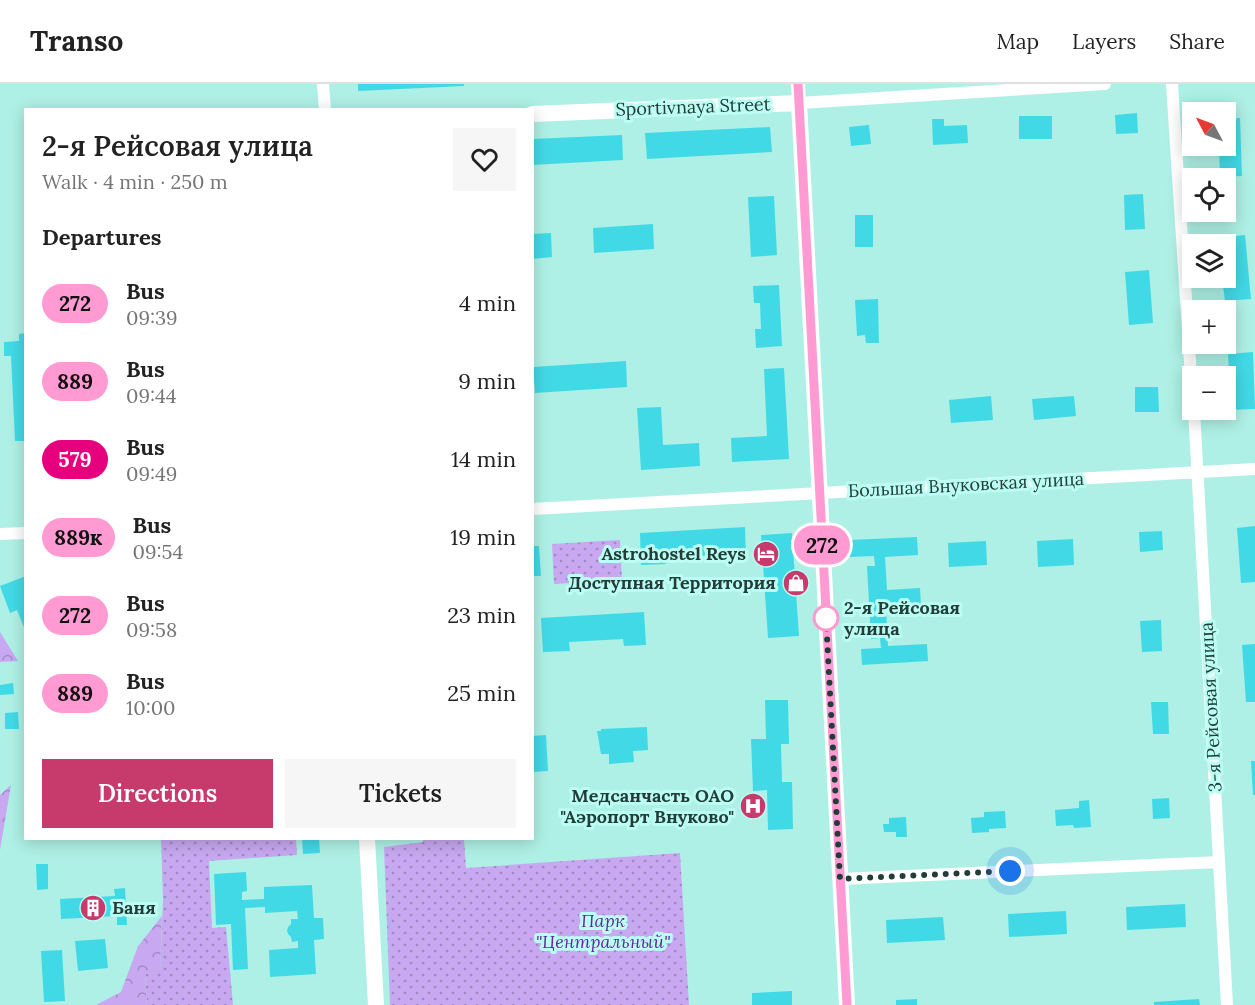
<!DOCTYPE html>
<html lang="en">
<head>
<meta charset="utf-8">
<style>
  :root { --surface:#fff; --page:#f6f6f6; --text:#222; --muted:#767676; --line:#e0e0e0; --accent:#c73b6c }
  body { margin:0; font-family:Lora,serif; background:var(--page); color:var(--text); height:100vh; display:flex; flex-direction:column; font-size:22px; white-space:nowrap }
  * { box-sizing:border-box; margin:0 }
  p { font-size:20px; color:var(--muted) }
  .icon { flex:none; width:33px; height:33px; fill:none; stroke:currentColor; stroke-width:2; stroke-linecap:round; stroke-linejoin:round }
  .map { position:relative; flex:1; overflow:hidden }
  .side { position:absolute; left:24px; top:24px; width:510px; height:732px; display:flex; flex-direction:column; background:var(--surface); border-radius:0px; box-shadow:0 3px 15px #0003 }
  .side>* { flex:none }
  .badge { padding:0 12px; border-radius:20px; font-size:21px; line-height:39px }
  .needle { width:39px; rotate:311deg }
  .tools { position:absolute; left:1182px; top:18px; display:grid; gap:12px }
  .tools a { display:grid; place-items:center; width:54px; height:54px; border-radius:0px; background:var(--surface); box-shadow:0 3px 15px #0003; font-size:30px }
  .you { position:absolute; width:30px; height:30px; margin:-15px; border:4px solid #fff; border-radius:50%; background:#1a73e8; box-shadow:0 0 0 9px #1a73e833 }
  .map>.badge { position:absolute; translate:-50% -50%; box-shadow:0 0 0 3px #fff }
  h2 { padding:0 18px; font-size:22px; line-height:54px }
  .round { display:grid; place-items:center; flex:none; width:63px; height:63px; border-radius:0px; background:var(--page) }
  .overview { display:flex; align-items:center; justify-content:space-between; height:102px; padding:0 18px }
  h1 { font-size:28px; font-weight:600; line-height:45px }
  .action { display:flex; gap:12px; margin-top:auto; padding:12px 18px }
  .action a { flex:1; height:69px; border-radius:0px; background:var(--accent); color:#fff; font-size:24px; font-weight:600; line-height:69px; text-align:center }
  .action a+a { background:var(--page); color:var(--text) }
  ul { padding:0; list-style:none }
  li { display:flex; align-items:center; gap:18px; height:78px; padding:0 18px }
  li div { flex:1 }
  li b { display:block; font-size:22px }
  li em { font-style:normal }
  li .badge { min-width:66px; font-weight:700; text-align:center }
  header { display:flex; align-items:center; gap:36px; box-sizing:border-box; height:84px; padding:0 30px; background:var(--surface); border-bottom:2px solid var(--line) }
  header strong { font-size:28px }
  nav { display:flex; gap:33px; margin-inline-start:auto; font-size:21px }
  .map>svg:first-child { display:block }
</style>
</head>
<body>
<header>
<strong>Transo</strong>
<nav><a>Map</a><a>Layers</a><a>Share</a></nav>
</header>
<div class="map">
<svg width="1255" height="921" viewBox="0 0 1255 921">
  <defs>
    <pattern id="grass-dots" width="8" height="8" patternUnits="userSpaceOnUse" patternTransform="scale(1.5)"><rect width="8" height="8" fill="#c7a8f1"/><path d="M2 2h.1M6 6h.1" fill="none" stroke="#a18ac4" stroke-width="1.8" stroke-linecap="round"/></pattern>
    <pattern id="forest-crowns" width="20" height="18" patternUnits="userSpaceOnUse" patternTransform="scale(1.5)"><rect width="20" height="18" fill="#c7a8f1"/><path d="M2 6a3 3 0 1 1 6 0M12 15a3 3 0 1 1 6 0" fill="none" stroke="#a18ac4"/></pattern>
  </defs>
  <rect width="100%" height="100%" fill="#aef0e5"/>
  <path fill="url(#grass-dots)" d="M620,456L622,496L554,500L552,460Z
    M161,755H296L297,771L209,777L212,844L226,843L233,921H147L145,890L160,887L163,816Z
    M423,755H464L466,784L680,769L689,921H390L384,763L423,758Z"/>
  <path fill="url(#forest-crowns)" d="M0,548L18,577L0,578Z
    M11,701L0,766V711Z
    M162,832L160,888L145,890L147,921H96L121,908L138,862Z"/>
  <path fill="#42d9e6" d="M358,0H464V2L358,7Z
    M1137,29L1138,49L1116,50L1115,31Z
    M1019,32H1052V55H1019Z
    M1240,34L1242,92L1220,93L1219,62H1226V35Z
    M932,35H944V42L967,41L968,59L933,61Z
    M869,41L871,60L851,62L849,43Z
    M770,43L772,68L647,75L645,49Z
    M622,51L623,76L532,81V55Z
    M1143,110L1145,145L1125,146L1124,111Z
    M774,112L777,171L751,173L748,113Z
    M855,131H873V163H855Z
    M653,140L654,165L594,169L593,144Z
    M551,149L552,173L532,175L533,150Z
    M1245,151L1251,215L1225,217L1222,194H1226V160H1219V154Z
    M1149,186L1153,239L1129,241L1125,188Z
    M779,201L782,262L756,264L755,245H761L760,219H754L753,202Z
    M878,215L879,259H866L865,251L857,252L855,216Z
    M26,249V357H15L11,272H4V258L19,257V250Z
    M1253,268L1255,325L1231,326L1228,270Z
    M626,277L627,303L535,309L533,283Z
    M784,284L789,375L732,378L731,354L767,352L764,285Z
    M1135,303H1158L1159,328H1135Z
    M991,312L993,336L951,339L949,316Z
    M1074,312L1076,332L1034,336L1032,315Z
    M661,323L663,361L699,359L700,382L641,386L637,324Z
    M1255,442V498L1241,499L1237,444Z
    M745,443L746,475L720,477V471L666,473V480L641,481L640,449Z
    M1162,447L1163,466L1140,468L1139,448Z
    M792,449L799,552L768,554L761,451Z
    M917,453L918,471L885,473L887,506L920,504L921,522L886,524L888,562L927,560L928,577L862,581L861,565L881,564L880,554L871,555L867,482H875L874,472L850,473V456Z
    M1073,455L1074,481L1038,483L1037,457Z
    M986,457L987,481L949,483L948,459Z
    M532,462H539L541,492H532Z
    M26,492L25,546L17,526L10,529L0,502Z
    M644,528L646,561L624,562L623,555L569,558L570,567L543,568L541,534Z
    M1161,536L1162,567L1142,568L1140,537Z
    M1255,560V618H1246L1242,561Z
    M13,599L14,610L0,611V601Z
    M765,616H788L789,660H781L782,698H792L793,745L768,746L767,706L753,707L751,655H766Z
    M1151,618H1168L1169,650H1153Z
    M18,628L19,645H5V629Z
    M647,643L648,666L633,667L634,678L609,680V670H601L597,647H601V645Z
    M546,651L548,687L532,688V652Z
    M1251,677H1255V711H1253Z
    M1169,714L1170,734L1153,735L1152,715Z
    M1089,716L1091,743L1074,744L1073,741L1056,742L1055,726L1079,724V717Z
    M1005,727L1006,744L989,745V748L972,749L971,734L984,733V728Z
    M906,733L907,753H896V748H884L883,740H889V734Z
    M302,754H319L320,769L303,770Z
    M36,780H48V805L37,806Z
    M246,788L247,807L242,808V816L264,815V803L312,801L314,834H323L324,855L314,856L316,890L270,893L269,866L298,864V857L292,858L291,853L288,850L287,847L288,843L291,840V835H298L297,827L265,829V823L245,824L248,885L233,886L231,840L216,841L214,790Z
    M125,804L127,841H117V832L61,835L60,815L115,812L114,805Z
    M1185,820L1186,843L1127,846L1126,823Z
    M1066,827L1067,850L1009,853L1008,830Z
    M943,833L945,856L887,859L886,836Z
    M105,855L108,884L78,887L75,857Z
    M62,866L65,917L44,918L41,867Z
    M792,907V921H752V909Z
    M917,915V921H896V916Z
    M1199,915L1200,921H1154V918Z"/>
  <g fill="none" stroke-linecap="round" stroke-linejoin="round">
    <path stroke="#fff" stroke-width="12" d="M323,0L325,26
      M798,0L799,19L1105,0
      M1172,0L1192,308
      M1194,326L1227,921
      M532,425L1255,385
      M0,450L26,449
      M840,795L1219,778"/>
    <path stroke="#fff" stroke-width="16" d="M532,30L799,19L847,921
      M367,754L376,921"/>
  </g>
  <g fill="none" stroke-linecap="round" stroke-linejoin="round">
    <defs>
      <path id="line" d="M798,0L847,921"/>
    </defs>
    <use href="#line" stroke="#fff" stroke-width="14"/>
    <use href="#line" stroke="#ff9ad2" stroke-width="9"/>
    <path stroke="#223d39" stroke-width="6" stroke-dasharray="0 10.8" d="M826,534L840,795L1010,787"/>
  </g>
  <defs>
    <symbol id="hotel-disc" viewBox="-11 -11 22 22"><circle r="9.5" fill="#c73b6c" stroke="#bbfef3"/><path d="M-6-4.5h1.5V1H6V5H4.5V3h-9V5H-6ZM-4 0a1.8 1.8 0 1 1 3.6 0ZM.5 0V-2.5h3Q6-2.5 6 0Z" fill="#fff"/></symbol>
    <symbol id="shop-disc" viewBox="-11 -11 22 22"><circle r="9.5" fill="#c73b6c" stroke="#bbfef3"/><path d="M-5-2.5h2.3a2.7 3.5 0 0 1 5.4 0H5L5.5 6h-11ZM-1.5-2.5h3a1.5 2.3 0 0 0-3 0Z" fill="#fff"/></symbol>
    <symbol id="hospital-disc" viewBox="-11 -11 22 22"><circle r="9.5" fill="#c73b6c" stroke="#bbfef3"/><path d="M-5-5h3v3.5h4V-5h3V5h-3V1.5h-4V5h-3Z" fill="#fff"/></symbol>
    <symbol id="building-disc" viewBox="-11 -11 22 22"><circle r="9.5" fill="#c73b6c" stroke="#bbfef3"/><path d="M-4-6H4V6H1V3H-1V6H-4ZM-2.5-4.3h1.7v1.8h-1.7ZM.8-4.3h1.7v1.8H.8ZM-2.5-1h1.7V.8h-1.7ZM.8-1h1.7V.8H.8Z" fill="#fff"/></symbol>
  </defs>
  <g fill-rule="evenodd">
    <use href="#hotel-disc" x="751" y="455" width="30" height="30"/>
    <use href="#shop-disc" x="781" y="484" width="30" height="30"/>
    <use href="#hospital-disc" x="738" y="707" width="30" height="30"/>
    <use href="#building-disc" x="78" y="809" width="30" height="30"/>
  </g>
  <circle fill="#fff" stroke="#ff9ad2" stroke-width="3" cx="826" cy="534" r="12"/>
  <g text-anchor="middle" stroke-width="6" stroke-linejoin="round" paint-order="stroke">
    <g font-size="18" fill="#223d39" stroke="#bbfef3">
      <text transform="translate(693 23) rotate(-2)" y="6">Sportivnaya Street</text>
      <text transform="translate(966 401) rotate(-3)" y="6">Большая Внуковская улица</text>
      <text transform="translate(1211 623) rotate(-93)" y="6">3-я Рейсовая улица</text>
    </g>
    <g font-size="18" font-weight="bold" fill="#223d39" stroke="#bbfef3" text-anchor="end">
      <text x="746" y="476">Astrohostel Reys</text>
      <text x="776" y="505">Доступная Территория</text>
      <text x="734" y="718">Медсанчасть ОАО<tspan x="734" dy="21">"Аэропорт Внуково"</tspan></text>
      <text x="112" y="830" text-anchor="start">Баня</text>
    </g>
    <g font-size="18" font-weight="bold" fill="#223d39" stroke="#bbfef3" text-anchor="start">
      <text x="844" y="530">2-я Рейсовая<tspan x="844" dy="21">улица</tspan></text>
    </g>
    <g font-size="18" font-style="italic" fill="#66249e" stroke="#bbfef3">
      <text x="603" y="843">Парк<tspan x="603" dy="21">"Центральный"</tspan></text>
    </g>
  </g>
</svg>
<div class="tools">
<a><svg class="needle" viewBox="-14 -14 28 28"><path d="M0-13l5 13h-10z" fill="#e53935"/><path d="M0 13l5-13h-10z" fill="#767676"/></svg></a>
<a><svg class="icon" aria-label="locate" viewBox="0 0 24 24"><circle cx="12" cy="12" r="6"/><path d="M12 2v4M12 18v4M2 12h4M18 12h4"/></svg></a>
<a><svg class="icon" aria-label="layers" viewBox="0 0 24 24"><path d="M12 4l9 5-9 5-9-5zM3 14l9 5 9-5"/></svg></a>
<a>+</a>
<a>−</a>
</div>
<div class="you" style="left:1010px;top:787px"></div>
<b class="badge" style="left:822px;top:461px;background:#ff9ad2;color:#111">272</b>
<section class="side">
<div class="overview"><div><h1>2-я Рейсовая улица</h1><p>Walk · 4 min · 250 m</p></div><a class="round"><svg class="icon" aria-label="heart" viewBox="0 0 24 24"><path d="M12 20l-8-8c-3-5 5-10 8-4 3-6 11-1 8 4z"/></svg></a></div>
<h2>Departures</h2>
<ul>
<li><span class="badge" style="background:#ff9ad2;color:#111">272</span><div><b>Bus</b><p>09:39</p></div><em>4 min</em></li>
<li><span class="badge" style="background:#ff9ad2;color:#111">889</span><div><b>Bus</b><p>09:44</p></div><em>9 min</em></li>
<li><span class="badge" style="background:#e6007e;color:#fff">579</span><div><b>Bus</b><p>09:49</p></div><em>14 min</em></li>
<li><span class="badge" style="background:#ff9ad2;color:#111">889к</span><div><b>Bus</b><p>09:54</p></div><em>19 min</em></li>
<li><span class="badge" style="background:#ff9ad2;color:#111">272</span><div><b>Bus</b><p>09:58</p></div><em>23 min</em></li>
<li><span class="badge" style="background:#ff9ad2;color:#111">889</span><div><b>Bus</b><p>10:00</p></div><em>25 min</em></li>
</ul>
<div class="action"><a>Directions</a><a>Tickets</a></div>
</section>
</div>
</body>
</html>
